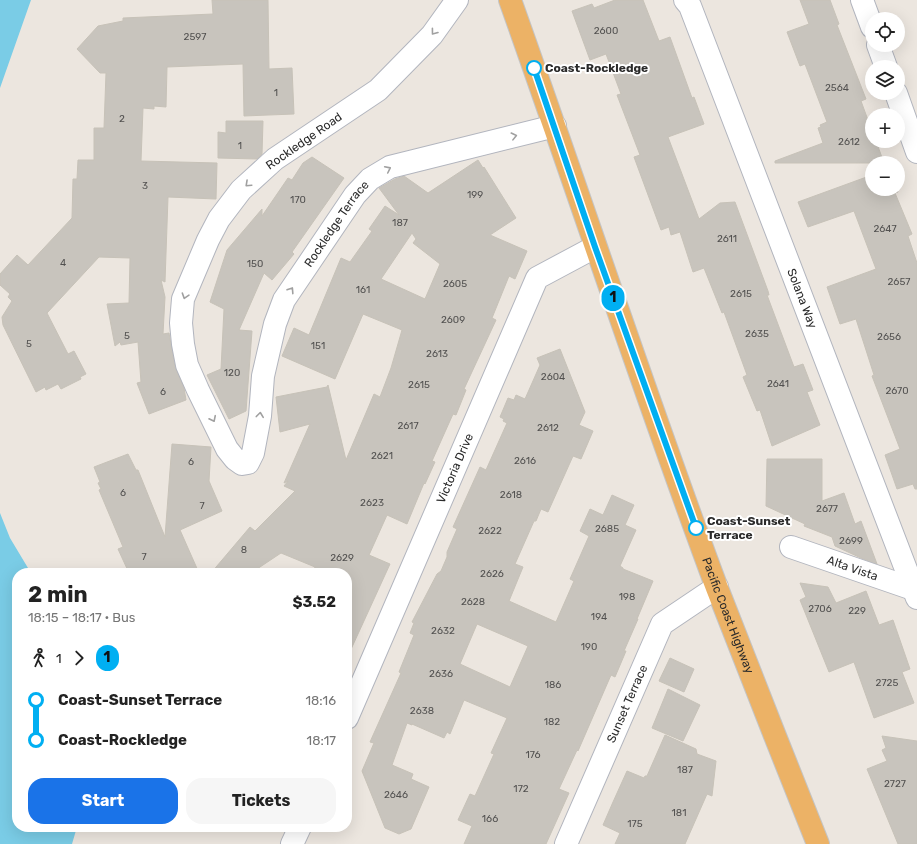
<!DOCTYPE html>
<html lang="en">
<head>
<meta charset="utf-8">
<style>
  :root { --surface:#fff; --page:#f6f6f6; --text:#222; --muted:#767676; --accent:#1a73e8 }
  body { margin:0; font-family:Rubik,sans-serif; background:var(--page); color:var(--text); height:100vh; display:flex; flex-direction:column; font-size:15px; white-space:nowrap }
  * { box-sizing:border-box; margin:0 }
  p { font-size:13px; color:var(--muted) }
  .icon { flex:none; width:22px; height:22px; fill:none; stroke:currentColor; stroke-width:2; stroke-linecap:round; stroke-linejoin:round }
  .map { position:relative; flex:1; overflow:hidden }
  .details { position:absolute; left:12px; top:568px; width:340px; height:264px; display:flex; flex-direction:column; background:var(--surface); border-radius:16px; box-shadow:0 4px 16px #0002 }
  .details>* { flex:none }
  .badge { padding:0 8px; border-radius:13px; font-size:14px; line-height:26px }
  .buttons { position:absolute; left:865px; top:12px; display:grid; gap:8px }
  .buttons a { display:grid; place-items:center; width:40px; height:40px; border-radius:50%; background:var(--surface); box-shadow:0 4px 16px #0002; font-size:20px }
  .map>.badge { position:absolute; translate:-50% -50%; box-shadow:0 0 0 2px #fff }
  .legs { display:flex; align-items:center; gap:6px; height:44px; padding:0 16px; font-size:13px }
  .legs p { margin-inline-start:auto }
  .overview { display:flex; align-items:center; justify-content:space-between; height:68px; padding:0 16px }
  h1 { font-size:22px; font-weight:700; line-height:30px }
  .button { display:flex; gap:8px; margin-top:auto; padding:8px 16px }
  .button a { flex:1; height:46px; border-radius:16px; background:var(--accent); color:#fff; font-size:16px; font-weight:700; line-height:46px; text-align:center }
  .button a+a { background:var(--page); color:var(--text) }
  ul { padding:0 16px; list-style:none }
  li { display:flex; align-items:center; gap:14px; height:40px; font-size:15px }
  li i { display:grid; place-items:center; width:6px; height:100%; margin:0 5px; background:currentColor }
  li i::after { content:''; width:10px; height:10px; margin:-5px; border:3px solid; border-radius:50%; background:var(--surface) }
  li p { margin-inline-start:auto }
  li:first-child i { background:linear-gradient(#0000 50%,currentColor 0) }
  li:last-child i { background:linear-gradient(currentColor 50%,#0000 0) }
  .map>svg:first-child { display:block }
</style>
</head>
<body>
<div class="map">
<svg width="917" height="844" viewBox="0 0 917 844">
  <rect width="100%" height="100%" fill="#ece6df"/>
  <path fill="#7acce6" d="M0,0H31L0,88Z
    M0,513L10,538L31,573H17V827H77L72,844H0Z"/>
  <path fill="#c8c4bd" stroke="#c7c2b8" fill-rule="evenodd" d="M212,0H268L269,69L292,68L294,114L244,116L243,64L167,67L166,107L154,106V109L143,108L141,161L217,163L216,199L168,197L165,282L161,280L165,297L163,334L169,333L175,367L184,388L186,400L149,414L137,383L141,382L138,342L121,345L120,342L115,346L107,304L129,303L130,258L99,257L47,313L68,354L74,351L86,374L80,377L81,379L61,389L58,384L46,390L45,387L36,392L3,325L2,317L12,301L8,297L10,294L0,285V274L17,255L28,265L72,218L73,179H77L78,160H94V128H104L106,73H100L77,49L98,26L123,21V18L213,14Z
    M615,0H643L659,41L670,37L692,98L694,97L704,124L668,137L699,219L720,203L735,202L768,291L769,295H767L794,367L803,364L813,390L807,392L820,425L772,446L760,410L757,411L743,377L747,375L724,312L722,313L704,268L693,272L680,232L671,235L669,227L661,230L634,157L640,155L617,95L621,94L606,54L590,60L572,11L592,4L594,8Z
    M800,0H830L839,24L837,25L866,99L861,101L872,131V141H876L884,163H775V161L823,143L818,128L821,127L820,125L827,122L805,64L800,66L787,32L809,24Z
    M226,121H263L262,154L257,159L218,158V132L226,133Z
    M312,157L344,178L292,252L294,254L272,280L264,273L239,330L252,331L246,411L229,419L207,375L221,369L224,309L210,302L227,250L262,209V216L288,178L292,180L303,163Z
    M478,160L483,168L484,167L516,218L490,235L527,251L515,279L509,276L492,318L496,320L464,389L466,390L456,415L453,414L432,461L435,462L425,484L424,483L407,524L387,515L369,555L390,564L347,658V573H313L315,567L281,553L251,573H211L250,527L255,531L295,491L284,486L288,481L284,483L310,424L280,432L276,397L327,387L328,385L346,460L374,394L380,397L391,368L402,330L363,314L335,379L282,356L294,328L309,335L341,258L350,262L372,231L369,229L385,206L399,215L379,188L395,179L404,176L428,193ZM412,233L416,239L413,243L440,264L425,299L381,279Z
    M872,175V189H897L898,192L895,193L912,234L908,236L917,263V489H915L913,484L897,489L885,455L900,449L872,376L874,375L856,319L840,324L827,287L876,269L854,211L808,227L798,202Z
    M560,349L585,412L579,425L593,431L581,459L573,456L548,512L541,509L536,521H534L515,564L523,567L509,601L556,622L574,581L570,579L589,536L580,531L590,509L603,515L612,495L634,505L625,525L636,530L620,566L623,568V569L653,581L637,619H638L624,651H626L615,677L611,675L578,751L577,750L559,789L569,793L546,844H464L472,826L458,820L470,794L475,796L494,754L491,753L507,718L464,700L450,734L447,732L444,738L412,724V725L407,723L392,765L413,774L411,779L429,787L411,829L399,834L385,828L362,771L374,743L370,742L401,673L399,672L414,635L410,633L414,623L412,622L437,574L441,571L447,557V552L457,529L453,527L480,467L486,470L507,423L503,421L504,419L500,417L508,398L514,400L516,395L525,399L540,365L537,358ZM477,624L528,646L510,687L460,664Z
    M172,444L211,447L209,481L222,511L180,530L199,573H129L118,549L123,547L99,490L101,489L98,483L100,482L94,467L128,454L136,470H138L165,537Z
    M767,459H822V501L844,493L855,524L861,521L877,564L861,558L835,546L832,537L804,526L805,524L766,506Z
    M800,583L828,587L836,603L866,591L879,625L893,620L910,669L902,672L914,703L874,718L854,662L829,672L800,600L806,597Z
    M670,658L694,669L684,692L659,681Z
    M668,689L700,705L683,741L652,728Z
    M665,735L696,749L697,754L716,761L712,796L707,794L685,844H615L620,833L603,825L613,802L627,771L644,778L645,776H647Z
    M882,736L917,741V844H898L867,769L887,761L882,750L886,748Z"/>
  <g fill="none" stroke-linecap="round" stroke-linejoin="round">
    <defs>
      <g id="minor">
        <path id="s1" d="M457,0L432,35L378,90L275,159L241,190L219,219L208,240L183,299L181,323L183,344L187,365L198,390L227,449L235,459L242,464L248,463L253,453L260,416L263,376L275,324L284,300L355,195L370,179L390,167L555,126"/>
        <path id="s2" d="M685,0L690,6L917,598"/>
        <path id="s3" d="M791,547L913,589"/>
        <path id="s4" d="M347,718L537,278L595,247"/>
        <path d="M292,844L300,827"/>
        <path id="s5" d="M566,844L662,624L717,587"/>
      </g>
      <path id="tertiary" d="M862,0L872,27
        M878,45L886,67
        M896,93L917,152"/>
      <g id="trunk">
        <path id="s6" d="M510,0C580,196 644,393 717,588C750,673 784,759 818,844"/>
      </g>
    </defs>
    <use href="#minor" stroke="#b2b5be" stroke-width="24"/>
    <use href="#tertiary" stroke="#b2b5be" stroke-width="24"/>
    <use href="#trunk" stroke="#c4c4c4" stroke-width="24"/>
    <use href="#minor" stroke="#fff" stroke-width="22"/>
    <use href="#tertiary" stroke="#fff" stroke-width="22"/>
    <use href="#trunk" stroke="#ecb266" stroke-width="22"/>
  </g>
  <defs><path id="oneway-chevron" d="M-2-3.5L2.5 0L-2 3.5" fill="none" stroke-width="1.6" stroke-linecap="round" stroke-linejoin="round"/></defs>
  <g stroke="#a0a0a0">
    <use href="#oneway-chevron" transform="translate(434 32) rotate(127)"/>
    <use href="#oneway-chevron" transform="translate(514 136) rotate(-14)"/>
    <use href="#oneway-chevron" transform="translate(388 169) rotate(-26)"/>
    <use href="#oneway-chevron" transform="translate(248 184) rotate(137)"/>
    <use href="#oneway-chevron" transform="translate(291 290) rotate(-57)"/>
    <use href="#oneway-chevron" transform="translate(185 296) rotate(108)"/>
    <use href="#oneway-chevron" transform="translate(260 415) rotate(-83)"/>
    <use href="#oneway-chevron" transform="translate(213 419) rotate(64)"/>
  </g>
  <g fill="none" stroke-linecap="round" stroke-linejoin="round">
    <defs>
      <path id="line-1" d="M534,68L595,247L696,528"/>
    </defs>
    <use href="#line-1" stroke="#fff" stroke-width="9"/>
    <use href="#line-1" stroke="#00aff2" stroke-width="6"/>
  </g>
  <g fill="#fff" stroke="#00aff2" stroke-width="2">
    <circle cx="534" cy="68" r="7"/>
    <circle cx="696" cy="528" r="7"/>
  </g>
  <g text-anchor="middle" stroke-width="4" stroke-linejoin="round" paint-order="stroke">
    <g font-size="10" fill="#525150">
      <text x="606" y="34">2600</text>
      <text x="195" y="40">2597</text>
      <text x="837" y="91">2564</text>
      <text x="276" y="96">1</text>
      <text x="122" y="122">2</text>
      <text x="849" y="145">2612</text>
      <text x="240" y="149">1</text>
      <text x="145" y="189">3</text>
      <text x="475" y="198">199</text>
      <text x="298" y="203">170</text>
      <text x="400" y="226">187</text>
      <text x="885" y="232">2647</text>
      <text x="727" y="242">2611</text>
      <text x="63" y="266">4</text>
      <text x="255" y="267">150</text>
      <text x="899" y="285">2657</text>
      <text x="455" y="287">2605</text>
      <text x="363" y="293">161</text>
      <text x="741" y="297">2615</text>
      <text x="453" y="323">2609</text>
      <text x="757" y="337">2635</text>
      <text x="127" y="339">5</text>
      <text x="889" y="340">2656</text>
      <text x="29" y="347">5</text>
      <text x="318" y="349">151</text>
      <text x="437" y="357">2613</text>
      <text x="232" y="376">120</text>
      <text x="553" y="380">2604</text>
      <text x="778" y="387">2641</text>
      <text x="419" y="388">2615</text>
      <text x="897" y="394">2670</text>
      <text x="163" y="395">6</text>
      <text x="408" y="429">2617</text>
      <text x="548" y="431">2612</text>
      <text x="382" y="459">2621</text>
      <text x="525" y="464">2616</text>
      <text x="191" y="465">6</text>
      <text x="123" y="496">6</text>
      <text x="511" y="498">2618</text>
      <text x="372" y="506">2623</text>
      <text x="202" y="509">7</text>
      <text x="827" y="512">2677</text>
      <text x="607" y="532">2685</text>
      <text x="490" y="534">2622</text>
      <text x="851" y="544">2699</text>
      <text x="244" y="553">8</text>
      <text x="144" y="560">7</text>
      <text x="342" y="561">2629</text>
      <text x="492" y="577">2626</text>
      <text x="627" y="600">198</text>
      <text x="473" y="605">2628</text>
      <text x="820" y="612">2706</text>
      <text x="857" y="614">229</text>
      <text x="599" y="620">194</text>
      <text x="443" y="634">2632</text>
      <text x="589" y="650">190</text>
      <text x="441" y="677">2636</text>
      <text x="887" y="686">2725</text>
      <text x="553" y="688">186</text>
      <text x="422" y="714">2638</text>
      <text x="552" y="725">182</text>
      <text x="533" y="758">176</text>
      <text x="685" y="773">187</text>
      <text x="895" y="787">2727</text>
      <text x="521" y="792">172</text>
      <text x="396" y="798">2646</text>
      <text x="679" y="816">181</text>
      <text x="490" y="822">166</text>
      <text x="635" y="827">175</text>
    </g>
    <g font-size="12" font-weight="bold" fill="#2b2b2b" stroke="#fff" text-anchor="start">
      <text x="545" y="72">Coast-Rockledge</text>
      <text x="707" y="525">Coast-Sunset<tspan x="707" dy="14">Terrace</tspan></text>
    </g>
    <g font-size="12" fill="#2b2b2b" stroke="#fff">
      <text transform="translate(304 141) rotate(-35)" y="4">Rockledge Road</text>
      <text dy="4" stroke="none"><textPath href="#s1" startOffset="862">Rockledge Terrace</textPath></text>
      <text dy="4" stroke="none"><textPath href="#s2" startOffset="321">Solana Way</textPath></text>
      <text dy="4" stroke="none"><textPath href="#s4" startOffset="272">Victoria Drive</textPath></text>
      <text dy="4" stroke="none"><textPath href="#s3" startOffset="65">Alta Vista</textPath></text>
      <text dy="4" stroke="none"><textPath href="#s6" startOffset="653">Pacific Coast Highway</textPath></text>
      <text dy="4" stroke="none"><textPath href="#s5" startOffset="153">Sunset Terrace</textPath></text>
    </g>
  </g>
</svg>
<div class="buttons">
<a><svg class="icon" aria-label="locate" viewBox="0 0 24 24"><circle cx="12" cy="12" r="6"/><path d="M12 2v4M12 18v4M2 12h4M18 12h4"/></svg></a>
<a><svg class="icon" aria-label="layers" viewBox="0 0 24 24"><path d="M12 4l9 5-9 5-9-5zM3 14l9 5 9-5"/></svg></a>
<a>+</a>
<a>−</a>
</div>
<b class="badge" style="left:613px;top:298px;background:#00aff2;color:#111">1</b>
<section class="details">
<div class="overview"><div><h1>2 min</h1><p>18:15 – 18:17 · Bus</p></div><b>$3.52</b></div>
<div class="legs"><svg class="icon" aria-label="walk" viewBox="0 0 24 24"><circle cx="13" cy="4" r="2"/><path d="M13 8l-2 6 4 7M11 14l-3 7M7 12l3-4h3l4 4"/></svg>1<svg class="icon" aria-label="forward" viewBox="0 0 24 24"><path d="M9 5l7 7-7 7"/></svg><b class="badge" style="background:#00aff2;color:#111">1</b></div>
<ul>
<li><i style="color:#00aff2"></i><b>Coast-Sunset Terrace</b><p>18:16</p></li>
<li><i style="color:#00aff2"></i><b>Coast-Rockledge</b><p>18:17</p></li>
</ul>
<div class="button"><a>Start</a><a>Tickets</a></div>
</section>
</div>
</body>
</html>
